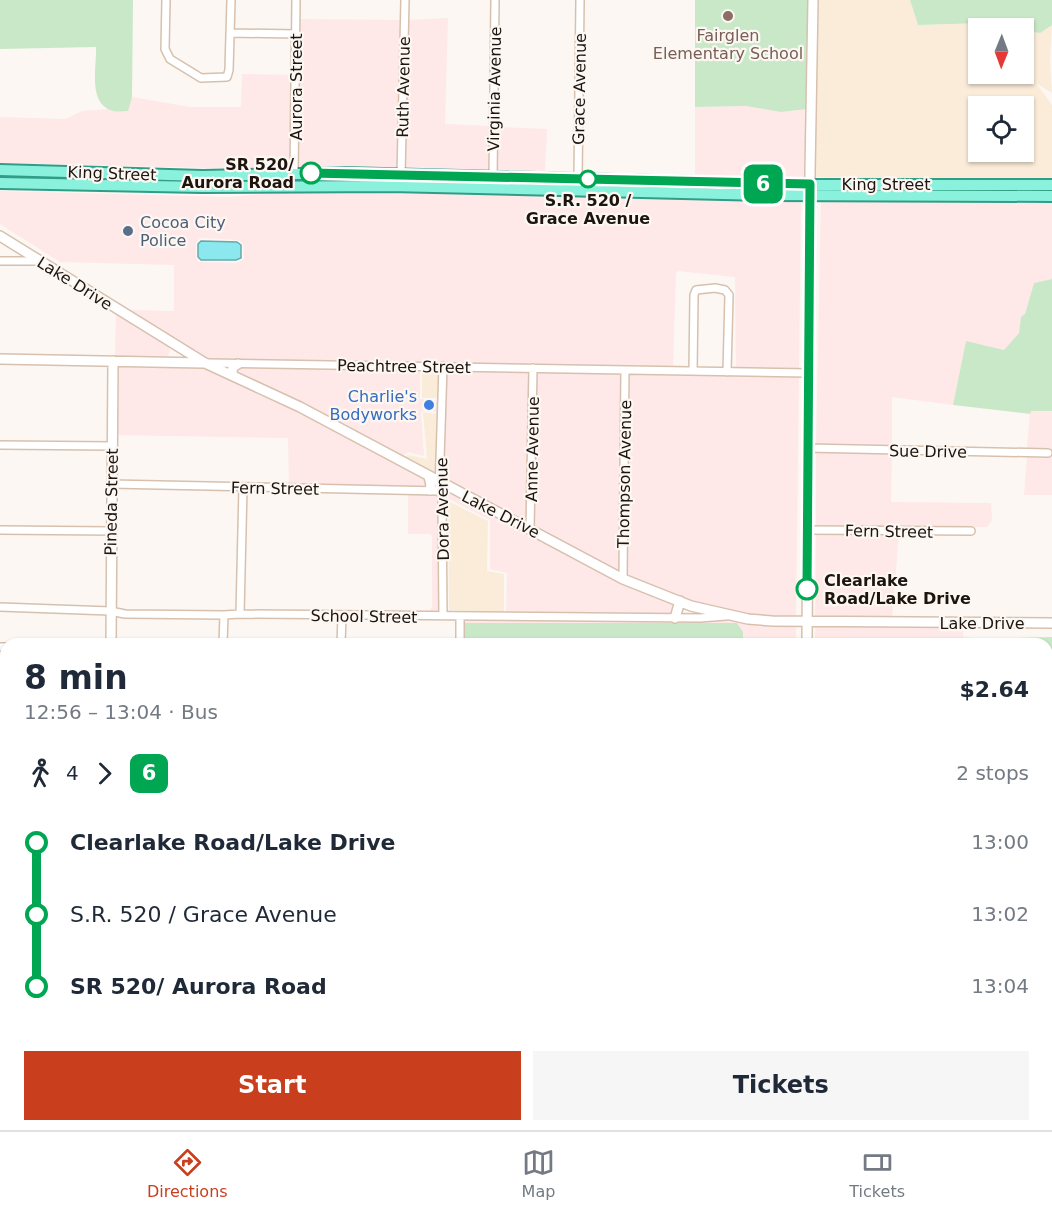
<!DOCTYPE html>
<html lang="en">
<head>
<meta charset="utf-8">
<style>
  :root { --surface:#fff; --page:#f6f6f7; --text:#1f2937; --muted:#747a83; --line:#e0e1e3; --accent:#c93f1e }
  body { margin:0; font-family:"DejaVu Sans",sans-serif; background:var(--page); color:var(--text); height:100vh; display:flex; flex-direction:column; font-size:22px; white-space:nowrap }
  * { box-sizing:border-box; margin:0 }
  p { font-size:20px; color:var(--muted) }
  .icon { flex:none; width:33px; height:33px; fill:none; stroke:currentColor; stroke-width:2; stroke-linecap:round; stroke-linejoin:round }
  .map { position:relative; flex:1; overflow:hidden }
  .drawer { position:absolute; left:0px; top:638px; width:1053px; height:494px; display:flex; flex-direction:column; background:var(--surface); border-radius:18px 18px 0 0; box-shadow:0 2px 4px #0004 }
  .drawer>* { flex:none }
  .badge { padding:0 12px; border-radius:9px; font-size:21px; line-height:39px }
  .needle { width:39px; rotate:181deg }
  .fabs { position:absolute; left:968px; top:18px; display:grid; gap:12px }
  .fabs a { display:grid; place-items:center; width:66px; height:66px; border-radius:0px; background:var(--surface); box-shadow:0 2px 4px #0004; font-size:30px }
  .map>.badge { position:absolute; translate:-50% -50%; box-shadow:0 0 0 3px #fff }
  .legs { display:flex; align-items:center; gap:9px; height:66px; padding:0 24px; font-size:20px }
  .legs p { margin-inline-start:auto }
  .summary { display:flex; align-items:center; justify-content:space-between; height:102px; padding:0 24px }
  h1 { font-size:33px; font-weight:700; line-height:45px }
  .button { display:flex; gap:12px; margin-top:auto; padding:12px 24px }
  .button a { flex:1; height:69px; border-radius:0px; background:var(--accent); color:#fff; font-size:24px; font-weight:700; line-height:69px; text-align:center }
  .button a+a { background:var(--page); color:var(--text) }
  ul { padding:0 24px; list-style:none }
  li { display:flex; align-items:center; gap:21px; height:72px; font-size:22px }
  li i { display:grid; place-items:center; width:9px; height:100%; margin:0 8px; background:currentColor }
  li i::after { content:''; width:15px; height:15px; margin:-8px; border:4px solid; border-radius:50%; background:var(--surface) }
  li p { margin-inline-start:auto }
  li:first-child i { background:linear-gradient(#0000 50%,currentColor 0) }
  li:last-child i { background:linear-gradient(currentColor 50%,#0000 0) }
  .menu { display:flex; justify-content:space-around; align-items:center; height:84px; border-top:2px solid var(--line); background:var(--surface); font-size:16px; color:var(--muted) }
  .menu a { display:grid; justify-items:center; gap:3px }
  .menu .selected { color:var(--accent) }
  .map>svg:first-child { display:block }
</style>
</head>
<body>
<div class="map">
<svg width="1052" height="1130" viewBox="0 0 1052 1130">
  <rect width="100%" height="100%" fill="#fcf7f3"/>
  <path fill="#fee8e8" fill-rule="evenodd" d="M448,18L445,124L490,126V170L404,167L407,20Z
    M299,19L402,20L398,167H299Z
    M242,74L293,75V167L247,169L0,163V117L66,119L82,111L109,109L112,111H127L132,97L190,107H241Z
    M746,106L781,112L807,109L805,177L695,175V107Z
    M496,127L547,129L545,171L496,170Z
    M0,191L229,197L285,192L801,199L799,369L736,368L735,277L678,271L676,273L673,368L206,360L125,310L174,311V265L60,262L0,224ZM200,238L238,240L243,244L244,259L237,263L199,262L196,258V243Z
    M821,200L1052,203V279L1034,283L1025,314L1021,317L1019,333L1004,350L966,341L953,405L892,397V447L816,445Z
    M116,312L167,344L170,350L167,359L115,358Z
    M116,364L204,367L299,410L427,479V486L289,485L288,438L115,435Z
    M239,367L440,369H423L420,372V399L439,401V412L424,410L421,412L424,456L408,452L401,458L236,374V368Z
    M446,369L530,371L527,524L443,481Z
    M536,371L622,374L620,574L533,527Z
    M628,374L799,376L796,619L759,617L691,603L626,576Z
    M1030,411H1052V495H1024L1027,456H1051V450L1027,449Z
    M816,452L892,453L891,502L991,503L992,520L987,527H816Z
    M442,488L676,604L672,615L506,614L507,573L490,569V520L447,498L446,501L445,538Z
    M408,493L438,494L439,497L440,613H426V610H430L432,607V536L430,534H408Z
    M816,533L899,534L892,617L964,618L815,620Z
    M728,619L758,624L796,626V643H743V632L463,623V620L700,622Z
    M815,626H964L963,637L985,639L980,644H815Z
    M808,1125H936V1130H808Z"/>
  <path fill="#fbecd9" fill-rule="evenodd" d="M816,0H910L918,25L1017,22L1033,20V32L1039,33L1052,25L1050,60L1052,93L1036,83L1052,105V182L813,177ZM978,28H1023V74H978ZM978,106H1023V152H978Z
    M422,372H438V398H422Z
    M423,412L437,414V475L404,458L408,455L427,459Z
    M448,501L488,521L487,571L504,574V612L449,610Z"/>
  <path fill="#c8e8c8" d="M0,0H133L132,97L128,111C123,111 117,112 113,111C87,104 97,66 96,47L0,49Z
    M695,0H810L807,109L781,112L746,106L695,107Z
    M910,0H1052V25L1040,33L1033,32L1032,20L1017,22L918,25Z
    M1052,279V411H1031L1030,414L953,405L966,341L1004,350L1019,333L1021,317L1025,314L1034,283Z
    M463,623H737L743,632V644H463Z
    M1052,637V941L1047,934V644L980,643L985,639Z
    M584,1125H789V1130H582Z"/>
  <path fill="#8ae8ee" stroke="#69a8aa" stroke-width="1.5" d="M201,241L237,242L241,245V258L236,260H201L198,257V244Z"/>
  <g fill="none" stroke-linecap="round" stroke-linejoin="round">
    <defs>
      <path id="street" d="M166,0L165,49L170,59L201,78L227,77L229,70L231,0
        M230,33L296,34
        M294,174L296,0
        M401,175L405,0
        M493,178L495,0
        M578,179L580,0
        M0,261H39
        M208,363L808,373
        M693,371L694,295L696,290L715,288L725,290L729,295L727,372
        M0,445L112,446
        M807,448L1048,453
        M111,484L439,491
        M530,529L533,368
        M0,530L111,531
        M807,530L971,531
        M623,579L625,370
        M0,607L110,611L125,614L224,615L240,614L700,618L726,616
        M240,614L243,487
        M443,616L442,496L439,491L443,366
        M223,644L224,615
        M341,644L342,616
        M460,644V617
        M0,647H6
        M0,717H6
        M1047,977H1052
        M1047,1014H1052
        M0,1049L6,750
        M1047,1052H1052
        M1047,1092H1052
        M60,1130V1125
        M451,1130V1125
        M959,1130V1125"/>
      <path id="secondary" d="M0,236L205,363L300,407L623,579L691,606L748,619L772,621L1052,623
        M0,359L203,363
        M234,376L231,373L234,366L238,364
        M429,477L431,485L430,490
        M675,618L680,601
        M111,644L113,361
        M807,644L810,173L813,0
        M103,1130V1125
        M798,1130V1125"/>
      <path id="primary" d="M0,170L203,176L344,173L810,185H1052
        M0,183L202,187L390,186L768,195L1052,196"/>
    </defs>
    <use href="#street" stroke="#d7c1ae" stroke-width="10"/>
    <use href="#secondary" stroke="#d7c1ae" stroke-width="12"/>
    <use href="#primary" stroke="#319d86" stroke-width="14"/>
    <use href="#street" stroke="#fff" stroke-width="7"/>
    <use href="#secondary" stroke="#fff" stroke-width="9"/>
    <use href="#primary" stroke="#8af1dd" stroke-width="10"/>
  </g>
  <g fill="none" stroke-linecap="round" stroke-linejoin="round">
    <defs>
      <path id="line-1" d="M311,173L810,184L807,589"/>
    </defs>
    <use href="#line-1" stroke="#fff" stroke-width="14"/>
    <use href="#line-1" stroke="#00a651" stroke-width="9"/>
  </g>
  <circle fill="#8d6e63" stroke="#fcf7f3" stroke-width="2" cx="728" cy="16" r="6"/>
  <g fill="#fff" stroke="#00a651" stroke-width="3">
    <circle cx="311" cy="173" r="10"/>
    <circle cx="588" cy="179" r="8"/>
    <circle cx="807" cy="589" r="10"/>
  </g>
  <circle fill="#5c6f8a" stroke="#fcf7f3" stroke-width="2" cx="128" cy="231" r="6"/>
  <circle fill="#3f7fe0" stroke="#fcf7f3" stroke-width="2" cx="429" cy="405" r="6"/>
  <g text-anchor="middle" stroke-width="4.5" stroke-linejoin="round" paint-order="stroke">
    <g font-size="16" fill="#785e54" stroke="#fcf7f3">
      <text x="728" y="41">Fairglen<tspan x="728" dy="18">Elementary School</tspan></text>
    </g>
    <g font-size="16" fill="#1c140d" stroke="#fcf7f3">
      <text transform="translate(296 87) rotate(-90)" y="6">Aurora Street</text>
      <text transform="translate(403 87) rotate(-89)" y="6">Ruth Avenue</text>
      <text transform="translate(494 89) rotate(-89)" y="6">Virginia Avenue</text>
      <text transform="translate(579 89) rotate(-89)" y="6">Grace Avenue</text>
      <text transform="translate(112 173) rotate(2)" y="6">King Street</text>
      <text x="886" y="190">King Street</text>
      <text transform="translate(75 283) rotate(32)" y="6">Lake Drive</text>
      <text transform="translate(404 366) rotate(1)" y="6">Peachtree Street</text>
      <text transform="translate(532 449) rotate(-89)" y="6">Anne Avenue</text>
      <text transform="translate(928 451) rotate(1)" y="6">Sue Drive</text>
      <text transform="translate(624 474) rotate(-89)" y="6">Thompson Avenue</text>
      <text transform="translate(275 488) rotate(1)" y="6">Fern Street</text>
      <text transform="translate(111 502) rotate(-89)" y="6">Pineda Street</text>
      <text transform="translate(442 509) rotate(-91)" y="6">Dora Avenue</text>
      <text transform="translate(501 514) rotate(27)" y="6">Lake Drive</text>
      <text transform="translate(889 531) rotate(1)" y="6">Fern Street</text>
      <text transform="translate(364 616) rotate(1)" y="6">School Street</text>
      <text x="982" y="629">Lake Drive</text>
    </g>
    <g font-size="16" font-weight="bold" fill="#1c140d" stroke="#fcf7f3" text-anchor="end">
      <text x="294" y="170">SR 520/<tspan x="294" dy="18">Aurora Road</tspan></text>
      <text x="588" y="206" text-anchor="middle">S.R. 520 /<tspan x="588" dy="18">Grace Avenue</tspan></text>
      <text x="824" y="586" text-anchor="start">Clearlake<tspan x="824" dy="18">Road/Lake Drive</tspan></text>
    </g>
    <g font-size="16" fill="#4e5e75" stroke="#fcf7f3" text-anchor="start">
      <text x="140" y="228">Cocoa City<tspan x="140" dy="18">Police</tspan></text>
    </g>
    <g font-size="16" fill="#366cbe" stroke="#fcf7f3" text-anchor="end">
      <text x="417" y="402">Charlie's<tspan x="417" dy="18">Bodyworks</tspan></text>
    </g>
  </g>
</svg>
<div class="fabs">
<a><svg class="needle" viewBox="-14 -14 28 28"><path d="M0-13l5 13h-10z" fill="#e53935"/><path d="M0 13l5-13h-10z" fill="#747a83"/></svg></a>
<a><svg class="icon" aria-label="locate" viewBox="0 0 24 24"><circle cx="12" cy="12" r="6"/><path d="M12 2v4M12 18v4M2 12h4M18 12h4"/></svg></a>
</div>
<b class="badge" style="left:763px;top:184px;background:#00a651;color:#fff">6</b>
<section class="drawer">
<div class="summary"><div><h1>8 min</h1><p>12:56 – 13:04 · Bus</p></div><b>$2.64</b></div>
<div class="legs"><svg class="icon" aria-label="walk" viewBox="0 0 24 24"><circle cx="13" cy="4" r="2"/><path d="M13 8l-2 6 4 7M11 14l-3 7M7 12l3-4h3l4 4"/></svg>4<svg class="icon" aria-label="forward" viewBox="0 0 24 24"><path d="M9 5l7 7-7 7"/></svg><b class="badge" style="background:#00a651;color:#fff">6</b><p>2 stops</p></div>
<ul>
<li><i style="color:#00a651"></i><b>Clearlake Road/Lake Drive</b><p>13:00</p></li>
<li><i style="color:#00a651"></i><span>S.R. 520 / Grace Avenue</span><p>13:02</p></li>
<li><i style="color:#00a651"></i><b>SR 520/ Aurora Road</b><p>13:04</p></li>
</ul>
<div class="button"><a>Start</a><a>Tickets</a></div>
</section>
</div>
<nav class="menu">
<a class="selected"><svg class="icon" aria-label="directions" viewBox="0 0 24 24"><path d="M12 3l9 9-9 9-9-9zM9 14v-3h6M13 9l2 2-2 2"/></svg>Directions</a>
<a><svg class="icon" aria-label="map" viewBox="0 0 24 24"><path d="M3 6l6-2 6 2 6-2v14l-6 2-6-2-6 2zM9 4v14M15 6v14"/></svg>Map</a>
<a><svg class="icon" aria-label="tickets" viewBox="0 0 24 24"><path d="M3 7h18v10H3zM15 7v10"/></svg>Tickets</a>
</nav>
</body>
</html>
